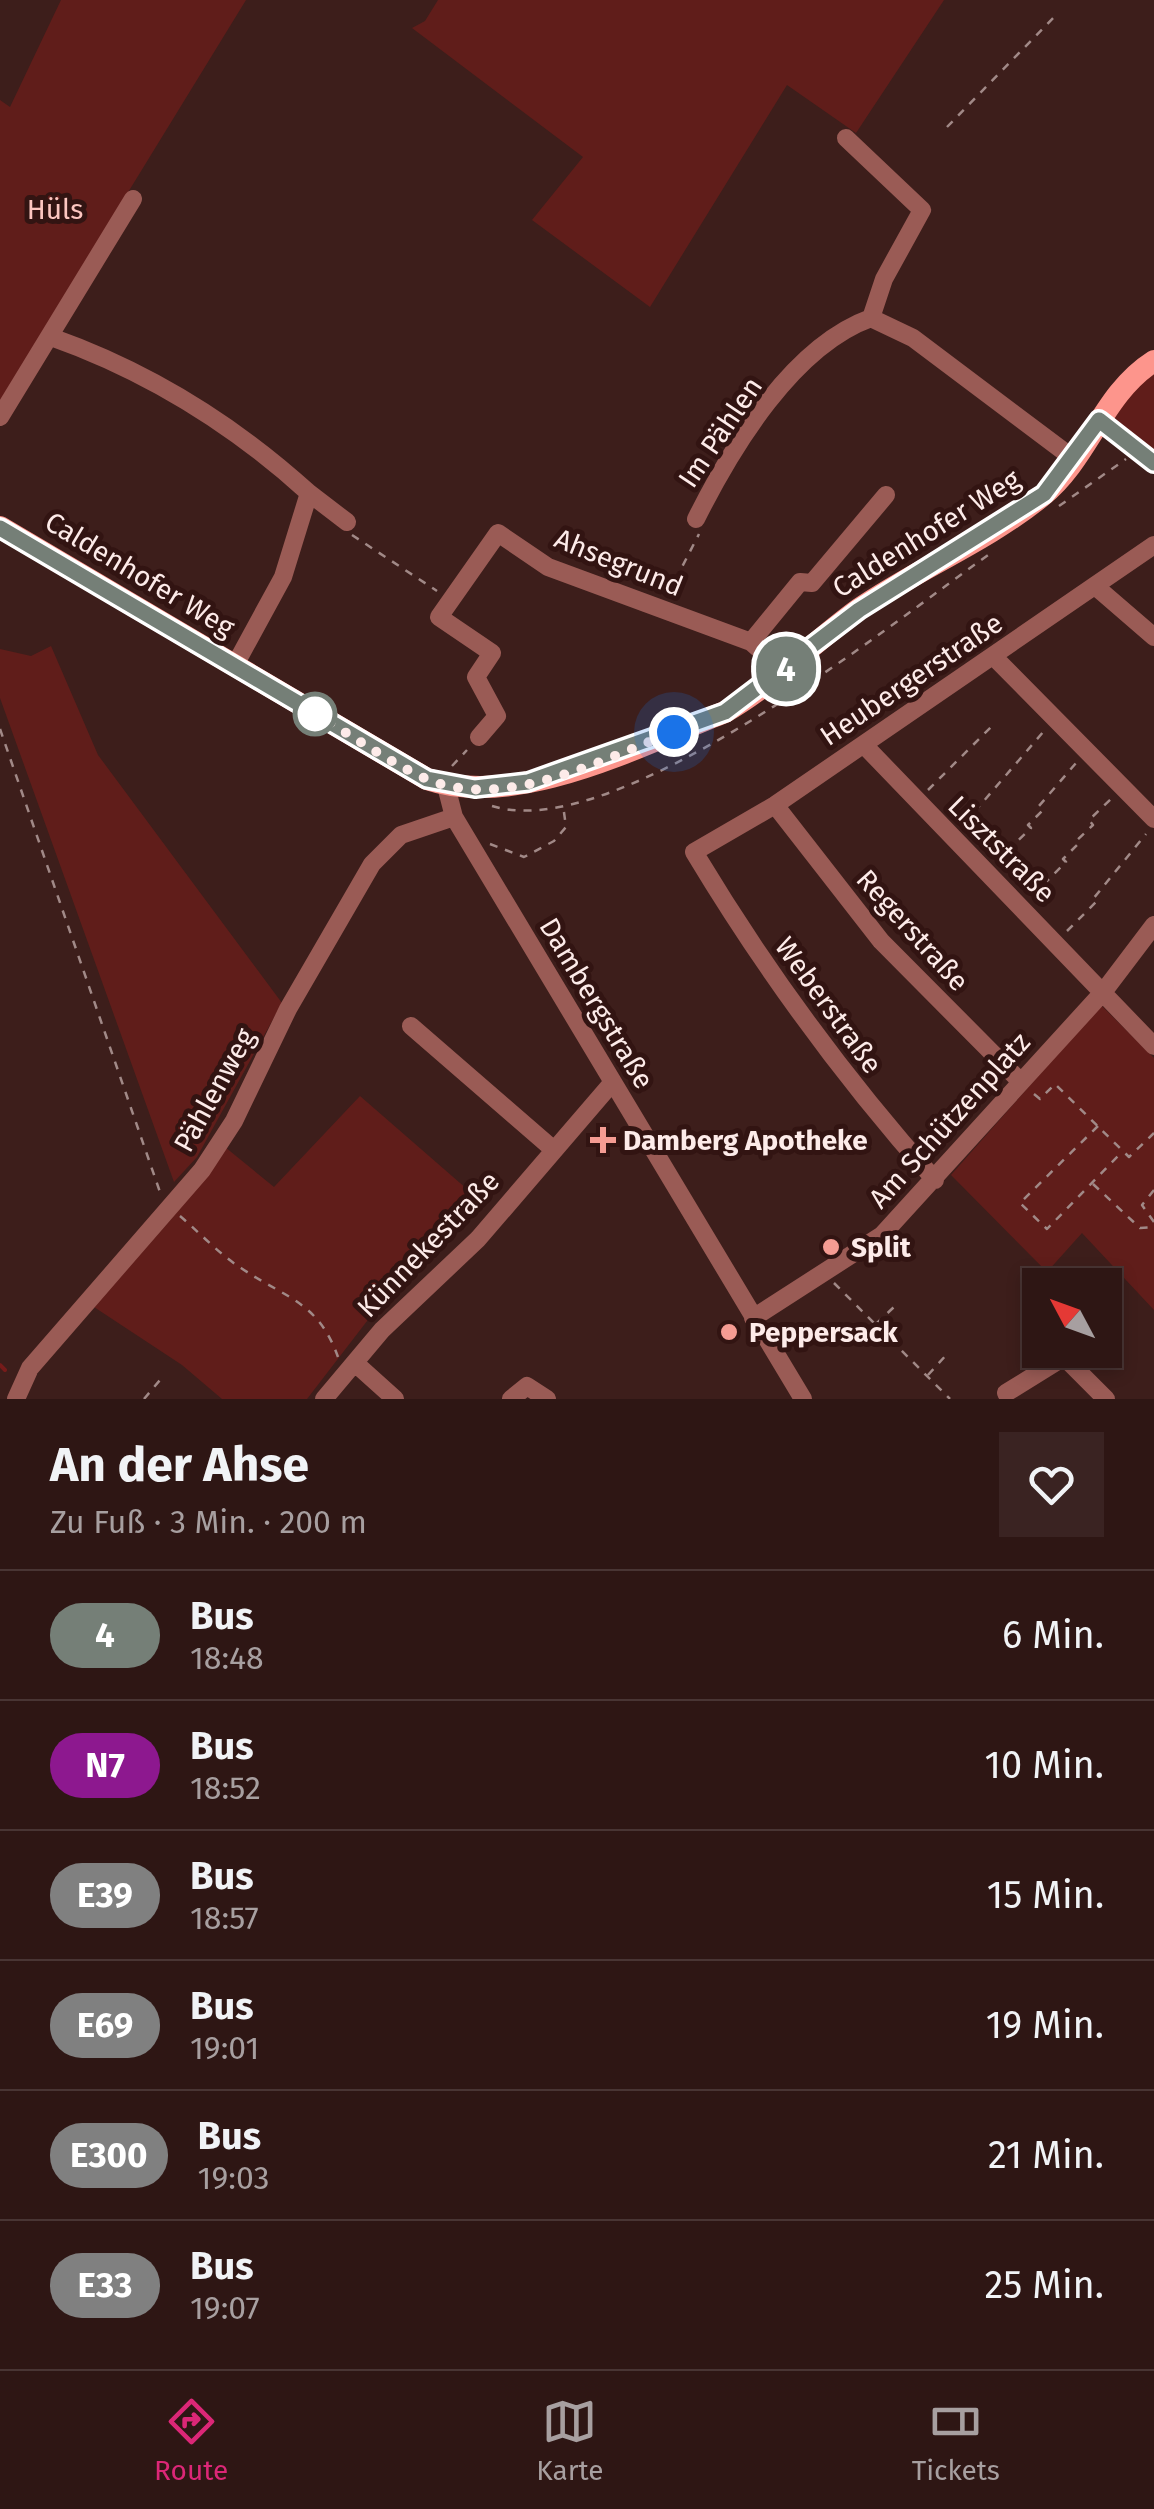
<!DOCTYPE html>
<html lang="de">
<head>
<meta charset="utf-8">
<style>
  :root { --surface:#2e1614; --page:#3a2322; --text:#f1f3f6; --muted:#a79fa0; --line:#493534; --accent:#db2777 }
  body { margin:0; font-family:"Fira Sans",sans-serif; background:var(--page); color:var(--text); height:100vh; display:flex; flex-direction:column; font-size:38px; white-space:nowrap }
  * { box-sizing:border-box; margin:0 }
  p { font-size:32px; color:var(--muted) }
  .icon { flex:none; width:55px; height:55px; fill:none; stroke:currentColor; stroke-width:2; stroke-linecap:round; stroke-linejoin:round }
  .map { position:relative; height:1399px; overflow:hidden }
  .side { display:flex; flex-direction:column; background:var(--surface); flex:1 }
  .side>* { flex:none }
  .badge { padding:0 20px; border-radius:32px; font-size:35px; line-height:65px }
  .needle { width:65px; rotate:311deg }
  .controls { position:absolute; left:1022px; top:1268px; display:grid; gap:20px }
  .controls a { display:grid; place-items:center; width:100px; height:100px; border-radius:0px; background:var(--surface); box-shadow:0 5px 15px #0003,0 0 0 2px var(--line); font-size:50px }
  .you { position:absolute; width:50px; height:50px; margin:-25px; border:8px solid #fff; border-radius:50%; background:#1a73e8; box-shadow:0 0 0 15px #1a73e833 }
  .map>.badge { position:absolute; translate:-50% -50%; box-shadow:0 0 0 5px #fff }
  .round { display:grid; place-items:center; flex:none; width:105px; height:105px; border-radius:0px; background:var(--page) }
  .overview { display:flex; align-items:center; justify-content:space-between; height:170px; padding:0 50px }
  h1 { font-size:48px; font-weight:700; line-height:75px }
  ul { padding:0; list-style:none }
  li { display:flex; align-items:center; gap:30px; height:130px; padding:0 50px; border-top:2px solid var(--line) }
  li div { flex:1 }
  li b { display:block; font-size:38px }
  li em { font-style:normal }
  li .badge { min-width:110px; font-weight:700; text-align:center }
  .tabs { display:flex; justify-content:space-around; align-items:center; height:140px; border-top:2px solid var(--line); background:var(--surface); font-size:28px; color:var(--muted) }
  .tabs a { display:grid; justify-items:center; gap:5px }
  .tabs .selected { color:var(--accent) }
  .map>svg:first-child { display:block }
</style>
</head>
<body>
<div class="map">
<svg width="1154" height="1399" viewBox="0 0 1154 1399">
  <rect width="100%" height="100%" fill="#3d1e1b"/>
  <path fill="#601d1a" d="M61,0H246L0,401V100L10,107Z
    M438,0H944L856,133L787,85L650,307L532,220L583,157L412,28L425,21Z
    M1154,365V450L1110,415Z
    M51,646L98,755L282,1003L197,1157L174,1182L0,698V649L31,656Z
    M1101,1005L1154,1058V1310L1082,1233L1047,1272L951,1175Z
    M360,1096L483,1203L374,1312L307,1399H222L182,1365L94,1307L172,1218L225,1147L274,1187Z"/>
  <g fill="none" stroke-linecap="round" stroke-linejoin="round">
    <path stroke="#761b1a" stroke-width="4" d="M0,1365L5,1370"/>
    <path stroke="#a18987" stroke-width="2.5" stroke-dasharray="8 8" stroke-linecap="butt" d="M947,127L1058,13
      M1059,506L1126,459
      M352,535L437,591
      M668,594L699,534
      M0,729L161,1195
      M452,766L467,750
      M928,790L994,724
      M492,806C617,845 889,625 991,553
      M964,824L1044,731
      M490,844L524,857L554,841L566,827L563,805
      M996,862L1031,828L1028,825L1043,810L1039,806L1076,763
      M1032,896L1066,862L1063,859L1077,845L1075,842L1093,825L1089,820L1111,799
      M1067,931L1096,902L1093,899L1146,834
      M1034,1094L1040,1099L1055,1084L1129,1157L1154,1133
      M1098,1126L1020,1203L1047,1229L1121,1153
      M1093,1184L1140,1228L1154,1227
      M1154,1190L1142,1205L1154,1222
      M180,1216C200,1233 219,1254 241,1268C285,1298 318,1301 338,1357
      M834,1283L950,1399
      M876,1324L895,1306
      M928,1375L948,1353
      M144,1399L160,1380"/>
    <path stroke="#9a5b55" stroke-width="18" d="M846,138L922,210L884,279L871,318
      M51,337C147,371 233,424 309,493L283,577L235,665
      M0,417L133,199
      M1099,420L1154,463
      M309,493L347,522
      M696,519C732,447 793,346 871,318L913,338L1074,459
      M1095,586L1154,637
      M751,642L800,582L812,583L886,495
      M993,656L1154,819
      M479,737L497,716L476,677L492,653L439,617L498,533L548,567L751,642L784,671
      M864,745L1154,1046
      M446,786L454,817L803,1399
      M775,805L881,941L1021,1082
      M411,1026L554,1150
      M935,1180C843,1077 765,970 694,852L775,805L1154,545
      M753,1318L882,1235L1104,991L1154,925
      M355,1363L395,1399
      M1006,1393L1064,1357L1106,1399
      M16,1399L30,1368L202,1170L234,1121L288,1009L372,864L401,835L454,817
      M324,1399L382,1330L478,1239L612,1083
      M511,1399L527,1386L547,1399"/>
    <path stroke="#fd958c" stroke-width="22" d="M0,527L427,779C518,810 640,745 725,712C774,684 813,642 859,609C917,569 987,541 1042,496C1089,458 1102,394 1154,361"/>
  </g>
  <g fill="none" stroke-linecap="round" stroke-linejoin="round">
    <defs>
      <path id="line" d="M0,528L427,779L475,788L528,782L725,712L859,610L1044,494L1099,420L1154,463"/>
    </defs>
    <use href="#line" stroke="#fff" stroke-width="22"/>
    <use href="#line" stroke="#757f77" stroke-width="15"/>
    <path stroke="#fdebe9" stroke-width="10" stroke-dasharray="0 18" d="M315,714C352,735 389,763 429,780C506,811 603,759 674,732"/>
  </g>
  <circle fill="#fff" stroke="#757f77" stroke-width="5" cx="315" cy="714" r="20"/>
  <g fill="#f59c93" stroke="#321412" stroke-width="4">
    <path d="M598 1125h10v10h10v10h-10v10h-10v-10h-10v-10h10z"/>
    <circle cx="831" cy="1247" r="10"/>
    <circle cx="729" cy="1332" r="10"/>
  </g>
  <g text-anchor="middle" stroke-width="10" stroke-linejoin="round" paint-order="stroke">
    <g font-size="28" fill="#fcc6c0" stroke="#321412">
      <text x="55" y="219">Hüls</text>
    </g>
    <g font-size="28" fill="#fdebe9" stroke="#321412">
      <text transform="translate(720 432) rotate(-56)" y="10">Im Pählen</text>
      <text transform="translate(926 533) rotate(-32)" y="10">Caldenhofer Weg</text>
      <text transform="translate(619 562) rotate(22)" y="10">Ahsegrund</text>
      <text transform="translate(140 574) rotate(31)" y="10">Caldenhofer Weg</text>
      <text transform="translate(911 679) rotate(-34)" y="10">Heubergerstraße</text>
      <text transform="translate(1002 849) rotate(45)" y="10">Lisztstraße</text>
      <text transform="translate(913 930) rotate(48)" y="10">Regerstraße</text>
      <text transform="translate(597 1003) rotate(59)" y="10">Dambergstraße</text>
      <text transform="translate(829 1005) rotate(54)" y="10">Weberstraße</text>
      <text transform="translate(214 1090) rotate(-61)" y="10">Pählenweg</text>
      <text transform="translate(949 1120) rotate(-48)" y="10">Am Schützenplatz</text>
      <text transform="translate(428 1244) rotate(-46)" y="10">Künnekestraße</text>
    </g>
    <g font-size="28" font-weight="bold" fill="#fdebe9" stroke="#321412" text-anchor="start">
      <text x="623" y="1150">Damberg Apotheke</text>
      <text x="851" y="1257">Split</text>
      <text x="749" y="1342">Peppersack</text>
    </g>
  </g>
</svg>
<div class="controls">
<a><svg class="needle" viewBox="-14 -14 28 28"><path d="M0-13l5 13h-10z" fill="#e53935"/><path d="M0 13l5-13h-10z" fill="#a79fa0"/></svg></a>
</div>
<div class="you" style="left:674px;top:732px"></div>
<b class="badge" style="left:786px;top:669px;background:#757f77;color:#fff">4</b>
</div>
<section class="side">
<div class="overview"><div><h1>An der Ahse</h1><p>Zu Fuß · 3 Min. · 200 m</p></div><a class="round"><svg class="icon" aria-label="heart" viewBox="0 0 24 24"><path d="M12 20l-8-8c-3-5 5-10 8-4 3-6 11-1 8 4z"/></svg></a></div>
<ul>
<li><span class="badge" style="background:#757f77;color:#fff">4</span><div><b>Bus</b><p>18:48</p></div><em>6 Min.</em></li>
<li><span class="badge" style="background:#8d188f;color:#fff">N7</span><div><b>Bus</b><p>18:52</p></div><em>10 Min.</em></li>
<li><span class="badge" style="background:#808080;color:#fff">E39</span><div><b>Bus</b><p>18:57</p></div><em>15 Min.</em></li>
<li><span class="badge" style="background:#808080;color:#fff">E69</span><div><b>Bus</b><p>19:01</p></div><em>19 Min.</em></li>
<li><span class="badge" style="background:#808080;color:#fff">E300</span><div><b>Bus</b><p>19:03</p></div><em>21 Min.</em></li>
<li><span class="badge" style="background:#808080;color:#fff">E33</span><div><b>Bus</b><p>19:07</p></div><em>25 Min.</em></li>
</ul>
</section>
<nav class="tabs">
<a class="selected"><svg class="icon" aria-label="directions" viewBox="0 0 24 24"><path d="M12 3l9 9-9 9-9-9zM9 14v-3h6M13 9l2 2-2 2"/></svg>Route</a>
<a><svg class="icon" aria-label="map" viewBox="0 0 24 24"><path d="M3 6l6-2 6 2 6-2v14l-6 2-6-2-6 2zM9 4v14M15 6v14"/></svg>Karte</a>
<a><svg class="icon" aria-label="tickets" viewBox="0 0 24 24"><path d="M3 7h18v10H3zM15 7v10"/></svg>Tickets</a>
</nav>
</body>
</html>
